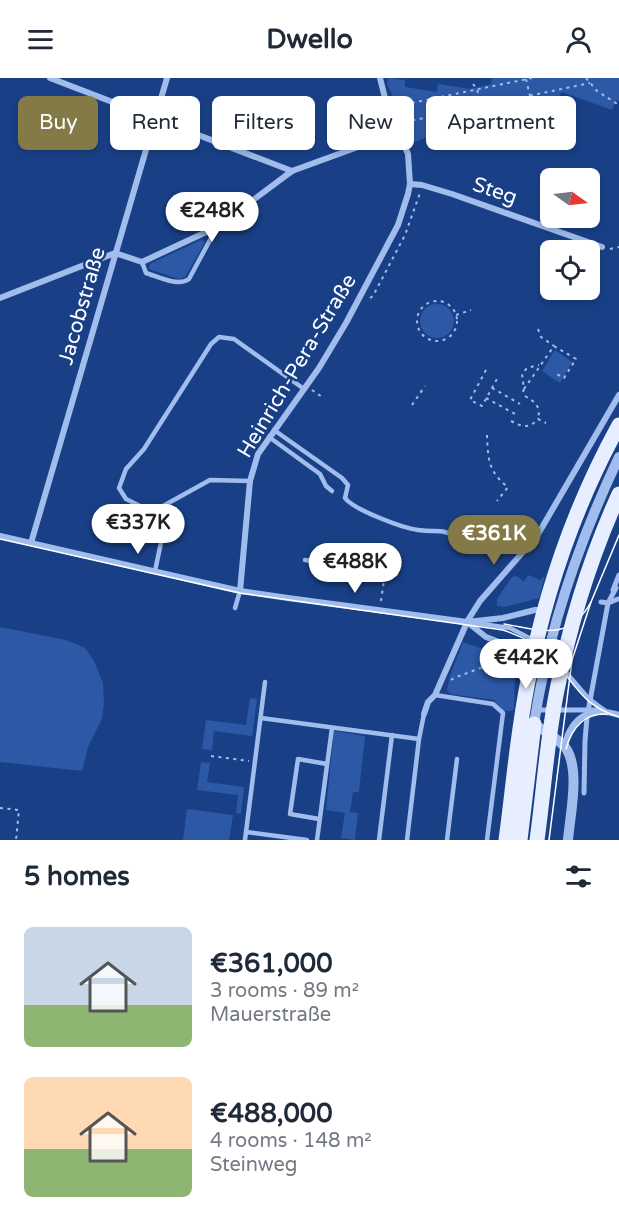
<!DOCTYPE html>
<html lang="en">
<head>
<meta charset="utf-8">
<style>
  body { margin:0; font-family:"Varela Round",sans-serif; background:#f2f2f3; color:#1f2937; height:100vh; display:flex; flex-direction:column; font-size:22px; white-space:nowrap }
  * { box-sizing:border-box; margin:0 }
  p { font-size:20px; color:#747a83 }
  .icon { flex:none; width:33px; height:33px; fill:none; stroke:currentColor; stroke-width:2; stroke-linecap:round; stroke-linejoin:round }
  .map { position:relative; height:762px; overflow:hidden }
  .details { display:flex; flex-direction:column; background:#fff; flex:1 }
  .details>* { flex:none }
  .banner { position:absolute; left:18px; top:18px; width:584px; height:54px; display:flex; gap:12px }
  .needle { width:39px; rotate:104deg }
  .tools { position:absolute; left:540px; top:90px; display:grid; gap:12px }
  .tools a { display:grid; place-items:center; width:60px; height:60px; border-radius:9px; background:#fff; box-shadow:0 3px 9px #0003; font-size:30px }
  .price { position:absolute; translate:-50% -51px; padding:0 14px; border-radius:21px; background:#fff; color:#222; font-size:20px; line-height:39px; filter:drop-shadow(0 2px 3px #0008) }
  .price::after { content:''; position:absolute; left:50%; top:36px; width:18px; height:14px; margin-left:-9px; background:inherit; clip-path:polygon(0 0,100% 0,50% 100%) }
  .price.active { background:#847a48; color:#fff }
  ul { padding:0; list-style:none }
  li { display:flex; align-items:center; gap:18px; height:150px; padding:0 24px }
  li span { display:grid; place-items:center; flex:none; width:168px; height:120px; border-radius:9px; color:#555 }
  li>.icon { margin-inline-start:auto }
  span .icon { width:72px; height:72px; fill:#fffc; stroke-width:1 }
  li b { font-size:26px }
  h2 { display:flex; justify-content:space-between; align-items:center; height:72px; padding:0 24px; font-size:26px }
  .tag { padding:0 21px; border-radius:9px; background:#fff; box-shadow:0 3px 9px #0003; font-size:21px; line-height:54px }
  .tag.active { background:#847a48; color:#fff }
  header { display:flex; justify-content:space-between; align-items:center; height:78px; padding:0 24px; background:#fff; font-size:27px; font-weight:700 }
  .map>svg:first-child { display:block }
  .green { fill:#2c58a6 }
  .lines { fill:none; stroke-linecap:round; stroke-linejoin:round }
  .path { stroke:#a1bded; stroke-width:2; stroke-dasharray:3 4.5; stroke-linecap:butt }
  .service { stroke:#a1bded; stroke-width:4.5 }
  .pedestrian { stroke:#a1bded; stroke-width:5 }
  .minor { stroke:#a1bded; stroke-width:6 }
  .tertiary { stroke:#a1bded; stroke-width:10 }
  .primary { stroke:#e7eeff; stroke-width:15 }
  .tram { stroke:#fff; stroke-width:1.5 }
  .primary-bridge { stroke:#e7eeff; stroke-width:15 }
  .labels { text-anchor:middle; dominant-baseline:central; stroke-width:5; stroke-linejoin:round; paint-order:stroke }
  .street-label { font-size:21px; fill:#fff; stroke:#194087 }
</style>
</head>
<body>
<header><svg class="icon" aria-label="menu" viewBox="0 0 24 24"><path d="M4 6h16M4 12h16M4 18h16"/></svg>Dwello<svg class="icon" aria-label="person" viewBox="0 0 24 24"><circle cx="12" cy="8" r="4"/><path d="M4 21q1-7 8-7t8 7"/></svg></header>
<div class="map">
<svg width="619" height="762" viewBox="0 0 619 762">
  <rect width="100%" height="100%" fill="#194087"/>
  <!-- green -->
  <g class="green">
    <path d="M388 0 405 2V9L437 14 438 6 470 11 491 6 492 0H619V23H616L612 32 562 14 550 33 439 55 415 64 387 6Z"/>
    <path d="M201 162 205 164 185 199 179 201 149 191 150 186Z"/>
    <circle cx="437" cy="243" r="17"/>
    <path d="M555 272 572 284 560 305 542 293Z"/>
    <path d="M528 497 540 502 545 497 539 520 505 529 497 528V521L512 499 517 498 524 504Z"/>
    <path d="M0 549 66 562 85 570 94 583 103 605 104 626 102 641 88 669 82 693 0 684Z"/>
    <path d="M463 564 504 578 515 588 514 630 512 633H503L494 622 450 616 447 612 450 598Z"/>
    <path d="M250 620 257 621 252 658 214 653 212 672 202 671 206 642 246 647Z"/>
    <path d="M334 653 365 658 359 714H353L350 734 358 735 355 762 341 760 345 735 326 732Z"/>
    <path d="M201 684 210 685 207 704 244 709 241 736 236 735 238 717 197 712Z"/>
    <path d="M187 731 233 737 229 762H183Z"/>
  </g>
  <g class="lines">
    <!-- path -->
    <g class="path">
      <path d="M586 0 597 13 619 27"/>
      <path d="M526 1 530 18"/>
      <path d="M473 6 477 11 481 28"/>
      <path d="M397 28 532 0"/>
      <path d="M405 44 590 5"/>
      <path d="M610 171 619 169"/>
      <path d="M370 220 373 218 405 157 420 115"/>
      <circle cx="437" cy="243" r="20"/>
      <path d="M456 237 471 232"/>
      <path d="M538 251 541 259 554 268"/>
      <path d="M486 292 470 322 482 328 497 301"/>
      <path d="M492 310 520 326"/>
      <path d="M524 311 554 268 576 281 564 300 555 295"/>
      <path d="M312 312 322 319"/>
      <path d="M523 314 524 311 522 296 527 290 539 287"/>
      <path d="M525 318C535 324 541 328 538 341"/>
      <path d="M486 320 515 336"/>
      <path d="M412 327 425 308"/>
      <path d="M511 343C522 349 529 351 538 341L546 345"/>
      <path d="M487 357C488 380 488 394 508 409L497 423"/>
      <path d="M381 523 384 502"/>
      <path d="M451 602 454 600 512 578"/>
      <path d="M211 678 249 683"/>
      <path d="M0 730 19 732 16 762"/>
    </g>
    <!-- service -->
    <g class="service">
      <path d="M142 184 146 195C159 199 178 209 189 201L217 149"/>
      <path d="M274 352 342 400 348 407 345 420C354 432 403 450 418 452 438 455 441 449 459 461"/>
      <path d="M269 359 320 396 326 408 332 413"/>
      <path d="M250 403 210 402 163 428 142 429 126 421 119 410 126 391 144 371 211 266 219 259 234 261 304 311"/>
      <path d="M305 482 396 496"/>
      <path d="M155 493 163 455V428"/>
      <path d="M235 530 240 513"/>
      <path d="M475 545 510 550 535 563"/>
      <path d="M564 592 588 620 604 632"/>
      <path d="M435 617 493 626 503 635 487 762"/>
      <path d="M261 640 419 661"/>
      <path d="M319 741 290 736 298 681 327 686"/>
      <path d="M246 754 307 762"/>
      <path d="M245 762 265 604"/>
      <path d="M317 762 332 650"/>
      <path d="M379 762 392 657"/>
      <path d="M407 762 419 661 424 636"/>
      <path d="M447 762 457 681"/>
    </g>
    <!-- pedestrian -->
    <g class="pedestrian">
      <path d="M613 512 619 497"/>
      <path d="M601 524 608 525 618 521"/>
      <path d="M537 632H604"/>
      <path d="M584 715 585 663 587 639 608 525 616 510"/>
    </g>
    <!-- minor -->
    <g class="minor">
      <path d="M50 0 292 93 399 54"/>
      <path d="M410 106 422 107 452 116 602 169"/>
      <path d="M0 220 115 175 142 184 217 149 292 93"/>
      <path d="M0 458 240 513 288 520 467 544 503 540 535 532H545"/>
      <path d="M31 465 167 0"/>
      <path d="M240 513 250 403 258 376 319 290 346 245 398 147 408 116 410 106 408 76 386 24 380 0"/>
      <path d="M467 544 486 559 533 577"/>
      <path d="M424 636 428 624 435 617 468 542 480 523 537 458 619 317"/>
      <path d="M564 668C572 638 590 628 619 637"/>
    </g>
    <!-- tertiary -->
    <path class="tertiary" d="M568 762C570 737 581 690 565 669 557 660 544 653 534 646 548 554 579 463 619 379"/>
    <!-- primary -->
    <path class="primary" d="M520 762 534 646"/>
    <!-- tram -->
    <g class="tram">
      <path d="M0 461 240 515 503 552C521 558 537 566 550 579 577 606 579 626 619 639"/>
      <path d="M504 546C542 552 569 564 591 524"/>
      <path d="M566 671C572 649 584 635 607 636"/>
      <path d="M549 762 572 582 591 524 619 457"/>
    </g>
    <!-- primary-bridge -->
    <g class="primary-bridge">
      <path d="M506 762C513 711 517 659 527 608 544 517 574 429 619 347"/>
      <path d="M537 762C544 712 547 661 557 612 570 545 591 478 619 416"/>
    </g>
  </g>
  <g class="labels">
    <!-- street labels -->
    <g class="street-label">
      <text transform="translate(495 113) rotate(19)">Steg</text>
      <text transform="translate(82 228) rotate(-74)">Jacobstraße</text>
      <text transform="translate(297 288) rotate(-59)">Heinrich-Pera-Straße</text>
    </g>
  </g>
</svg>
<div class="tools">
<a><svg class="needle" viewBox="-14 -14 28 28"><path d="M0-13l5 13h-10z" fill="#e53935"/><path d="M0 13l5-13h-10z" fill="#747a83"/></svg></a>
<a><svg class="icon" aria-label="locate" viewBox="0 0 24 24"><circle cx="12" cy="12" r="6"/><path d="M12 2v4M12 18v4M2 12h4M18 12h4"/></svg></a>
</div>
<b class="price" style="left:212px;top:165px">€248K</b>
<b class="price" style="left:138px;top:477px">€337K</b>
<b class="price active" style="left:494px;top:488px">€361K</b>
<b class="price" style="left:355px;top:516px">€488K</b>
<b class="price" style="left:526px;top:612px">€442K</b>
<div class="banner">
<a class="tag active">Buy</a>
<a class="tag">Rent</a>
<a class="tag">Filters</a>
<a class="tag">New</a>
<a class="tag">Apartment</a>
</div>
</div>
<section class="details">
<h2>5 homes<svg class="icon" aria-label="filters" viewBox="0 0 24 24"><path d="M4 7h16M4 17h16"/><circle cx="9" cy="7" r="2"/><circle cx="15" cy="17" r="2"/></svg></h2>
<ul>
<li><span style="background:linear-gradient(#c9d6e8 65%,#8fb573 0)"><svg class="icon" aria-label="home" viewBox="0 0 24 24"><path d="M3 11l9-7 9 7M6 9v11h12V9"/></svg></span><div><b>€361,000</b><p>3 rooms · 89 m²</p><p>Mauerstraße</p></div></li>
<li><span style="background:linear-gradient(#ffd9b3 60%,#8fb573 0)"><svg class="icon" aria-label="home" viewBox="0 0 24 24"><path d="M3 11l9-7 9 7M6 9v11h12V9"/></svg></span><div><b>€488,000</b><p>4 rooms · 148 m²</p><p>Steinweg</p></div></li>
</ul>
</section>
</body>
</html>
